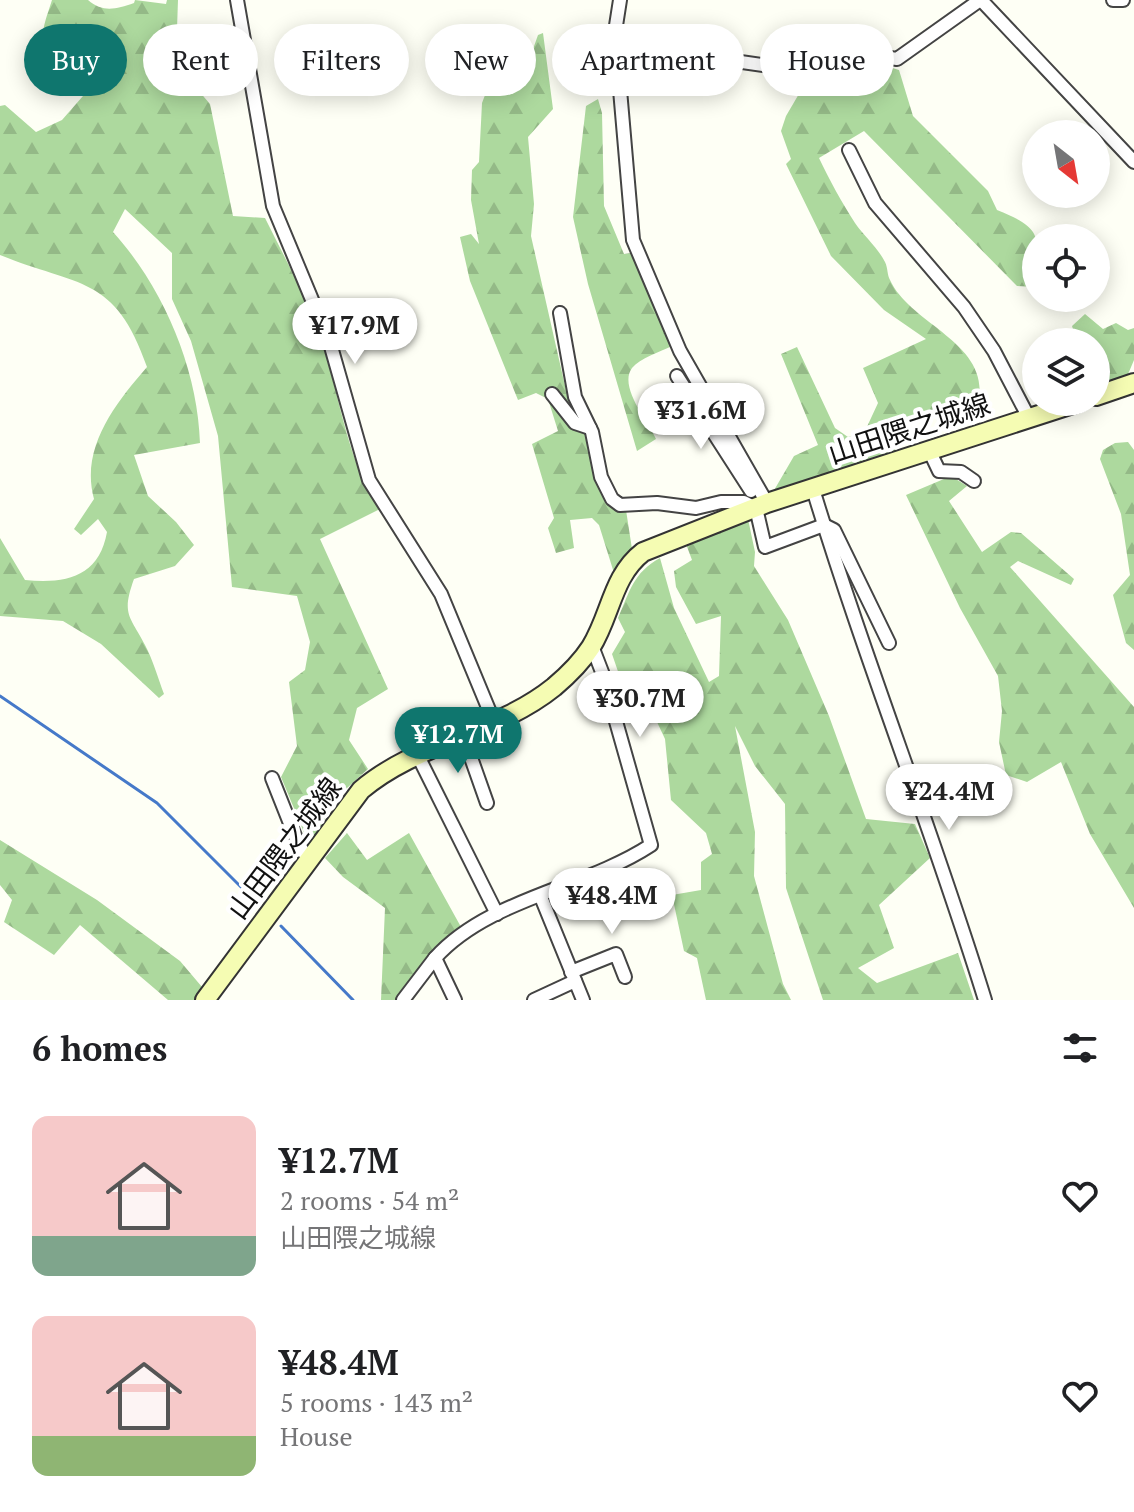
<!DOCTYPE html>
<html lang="en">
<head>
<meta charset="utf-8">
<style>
  body { margin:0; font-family:"PT Serif","Noto Sans JP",serif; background:#f6f6f6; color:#202124; height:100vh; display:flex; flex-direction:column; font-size:30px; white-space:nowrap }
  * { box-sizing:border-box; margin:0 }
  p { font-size:26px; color:#757577 }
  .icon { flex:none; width:44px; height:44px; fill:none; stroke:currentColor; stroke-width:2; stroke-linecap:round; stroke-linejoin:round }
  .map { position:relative; height:1000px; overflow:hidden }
  .details { display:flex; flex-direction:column; background:#fff; flex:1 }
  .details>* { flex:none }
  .top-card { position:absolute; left:24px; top:24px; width:1086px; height:72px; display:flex; gap:16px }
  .needle { width:52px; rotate:149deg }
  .tools { position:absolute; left:1022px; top:120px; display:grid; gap:16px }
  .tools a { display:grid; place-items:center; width:88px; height:88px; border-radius:50%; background:#fff; box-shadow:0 4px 20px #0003; font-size:40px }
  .price { position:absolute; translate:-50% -68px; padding:0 18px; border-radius:28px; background:#fff; color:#222; font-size:26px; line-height:52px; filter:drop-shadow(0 2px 4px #0008) }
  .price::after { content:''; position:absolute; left:50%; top:48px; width:24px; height:18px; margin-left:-12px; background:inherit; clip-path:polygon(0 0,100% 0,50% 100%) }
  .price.on { background:#0f766e; color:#fff }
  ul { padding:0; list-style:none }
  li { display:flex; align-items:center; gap:24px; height:200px; padding:0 32px }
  li span { display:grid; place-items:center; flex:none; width:224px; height:160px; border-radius:16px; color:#555 }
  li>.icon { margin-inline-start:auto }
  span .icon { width:96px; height:96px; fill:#fffc; stroke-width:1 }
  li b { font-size:34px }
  h2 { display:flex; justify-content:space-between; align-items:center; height:96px; padding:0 32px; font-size:34px }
  .pill { padding:0 28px; border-radius:36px; background:#fff; box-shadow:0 4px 20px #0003; font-size:28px; line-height:72px }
  .pill.on { background:#0f766e; color:#fff }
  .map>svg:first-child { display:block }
  .forest { fill:url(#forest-firs) }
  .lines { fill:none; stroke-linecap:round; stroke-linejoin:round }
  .stream { stroke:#4579c9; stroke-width:3 }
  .minor-casing { stroke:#444; stroke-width:16 }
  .secondary-casing { stroke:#333; stroke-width:22 }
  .minor { stroke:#fff; stroke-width:12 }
  .secondary { stroke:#f5fcb3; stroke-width:18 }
  .labels { text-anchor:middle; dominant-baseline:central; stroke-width:8; stroke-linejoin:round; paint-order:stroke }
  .street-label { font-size:28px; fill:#111; stroke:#fff }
</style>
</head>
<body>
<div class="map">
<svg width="1134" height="1000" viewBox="0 0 1134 1000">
  <defs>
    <pattern id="forest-firs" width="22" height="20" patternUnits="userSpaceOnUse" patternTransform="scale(2)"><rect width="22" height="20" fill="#add99e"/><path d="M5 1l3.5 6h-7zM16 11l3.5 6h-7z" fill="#94b987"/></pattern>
  </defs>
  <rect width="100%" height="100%" fill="#fefff5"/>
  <!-- forest -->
  <g class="forest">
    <path d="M52 0H88C103 13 116 9 134 3L135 0 166 4 167 0H178L177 29 192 83 210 104 233 216 265 218C287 262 311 306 325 353 342 406 348 463 380 509L320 539 388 689 357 708 349 740 368 769 336 798 310 847 281 777 297 746 289 682 305 670 310 642 297 596 232 587 218 436 191 341 172 299V253L125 209 113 232C163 287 198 369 200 443L134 455 148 496 176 522 194 545 175 566 134 579C121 615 130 616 145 645 153 660 158 678 164 694L159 698 101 644 63 621 0 616V538L25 580C66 584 99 577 107 532L98 519 81 535 74 529 94 499C80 448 115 404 147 367 115 274 78 287 0 255V106L5 105 36 132 62 120 83 96 73 64C32 53 41 34 52 0Z"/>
    <path d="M543 33 553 109 528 137 534 204 531 236 568 399 587 434 595 480 608 504 626 510 632 549 614 573 599 525 592 518 570 520 574 548 556 553 548 528 554 518 532 444 558 431 548 399 536 393 518 400 470 281 460 237 471 234 479 244 471 200 472 170 479 162 482 103 504 45C513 53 520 57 532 52L538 35Z"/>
    <path d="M837 62H873L899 70 913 116 988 191 997 210C1048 230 1036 238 1036 287L1017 286 864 131 819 158C829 179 842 203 855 223 864 236 878 248 885 262 888 268 887 275 890 280 910 324 988 342 979 399L966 406 969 413 955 421 952 415 937 421 935 415 906 426 895 451 773 492 794 456 818 445 781 354 797 347 835 428 848 437 865 431 878 403 863 368 926 339 884 310 831 256 786 164 791 159 781 131 786 116 810 75Z"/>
    <path d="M598 99 602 113 604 206 624 254 631 253 672 346C660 352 640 358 632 368 618 387 649 422 656 439L637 451 588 284 573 217 586 106Z"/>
    <path d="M1085 314 1103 329 1116 323 1128 330 1134 328V360L1126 379 1096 387V342H1077L1072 326Z"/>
    <path d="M1128 442 1134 450V650L1126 643 1113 595 1130 575 1121 514 1100 459 1103 450 1115 443Z"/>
    <path d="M951 476 967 486 949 501 982 552 1011 532 1021 533 1074 579 1071 585 1018 561 1010 567 1134 707V908L1090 834 1061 762 1027 782 1006 775 999 742 1002 711 998 676 960 608 906 495Z"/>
    <path d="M748 519 755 552 754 566 788 620 829 716 866 819 915 824 930 858 879 905 894 948 858 968 877 983 958 953 974 1000H823L786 888 785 804 755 766 735 726 755 832 754 876 783 984 791 1000H706L697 958 684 951 672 895 701 890V862L712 854 706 833 671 800 665 739 650 707 624 689 612 654 625 632 618 618C630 591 633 573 660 558L674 608 709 682 719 676 721 616 696 624 676 587 674 571 692 560 686 544Z"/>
    <path d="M347 833 367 860 409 833 461 927 435 947 395 1000H381L385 908 343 877 325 858Z"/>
    <path d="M0 840 97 900 180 961 213 1000H168L80 925 54 955 4 922 12 900 0 885Z"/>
  </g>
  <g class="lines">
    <!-- stream -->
    <g class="stream">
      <path d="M0 696 157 803 259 905"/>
      <path d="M281 926 353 1000"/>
    </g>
    <!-- minor casing -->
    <g class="minor-casing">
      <g id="minor">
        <path d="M237 0 273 206 330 343 369 480 441 594 494 722"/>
        <path d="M620 0 615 32 633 240 680 351 767 503"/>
        <path d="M981 0 1134 162"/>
        <path d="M1113 0H1123"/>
        <path d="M616 44 804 71 842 51 897 59 980 0"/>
        <path d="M849 150 875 203 964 307 994 351 1029 418"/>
        <path d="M560 313 575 397 592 432 601 477 612 499 620 505 657 503 696 508 721 502H744L756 508 765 547 824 525 834 530 889 643"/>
        <path d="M677 376 751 491"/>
        <path d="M552 394 575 423 590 428"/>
        <path d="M929 450 939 471 961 472 974 481"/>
        <path d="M813 489C865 661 932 828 985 1000"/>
        <path d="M463 735 487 803"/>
        <path d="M418 756 497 914"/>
        <path d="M272 778 297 841 309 861"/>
        <path d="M541 897 583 1000"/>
        <path d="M571 972 616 954 625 977"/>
        <path d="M403 1000 435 958"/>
        <path d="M455 1000 435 958C489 898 584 889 651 845L602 672 592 646"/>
        <path d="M534 1000 575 981"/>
      </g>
    </g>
    <!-- secondary casing -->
    <g class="secondary-casing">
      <g id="secondary">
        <path d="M1096 396 1134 383"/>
        <path d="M205 1000 361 790C416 743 497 733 554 687 567 676 582 661 591 647 611 615 612 576 643 552L767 503 1079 402"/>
      </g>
    </g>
    <!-- minor -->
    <use href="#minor" class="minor"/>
    <!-- secondary -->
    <use href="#secondary" class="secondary"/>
  </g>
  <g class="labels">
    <!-- street labels -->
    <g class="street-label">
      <text transform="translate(909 428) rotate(-18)">山田隈之城線</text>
      <text transform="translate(284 848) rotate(-53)">山田隈之城線</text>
    </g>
  </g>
</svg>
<div class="tools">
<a><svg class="needle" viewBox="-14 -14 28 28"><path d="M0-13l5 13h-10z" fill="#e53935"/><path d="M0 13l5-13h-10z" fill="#757577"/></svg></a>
<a><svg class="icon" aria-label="locate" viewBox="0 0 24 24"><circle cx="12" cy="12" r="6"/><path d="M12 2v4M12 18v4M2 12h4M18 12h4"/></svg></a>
<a><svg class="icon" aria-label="layers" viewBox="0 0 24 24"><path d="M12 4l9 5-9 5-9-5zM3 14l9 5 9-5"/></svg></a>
</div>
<b class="price" style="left:355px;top:366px">¥17.9M</b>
<b class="price" style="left:701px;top:451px">¥31.6M</b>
<b class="price" style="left:640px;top:739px">¥30.7M</b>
<b class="price on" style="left:458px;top:775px">¥12.7M</b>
<b class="price" style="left:949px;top:832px">¥24.4M</b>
<b class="price" style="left:612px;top:936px">¥48.4M</b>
<div class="top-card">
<a class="pill on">Buy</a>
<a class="pill">Rent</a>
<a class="pill">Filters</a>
<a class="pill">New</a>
<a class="pill">Apartment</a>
<a class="pill">House</a>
</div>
</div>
<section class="details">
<h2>6 homes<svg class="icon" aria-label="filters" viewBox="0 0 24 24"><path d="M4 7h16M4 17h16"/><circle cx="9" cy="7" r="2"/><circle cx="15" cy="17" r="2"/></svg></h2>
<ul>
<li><span style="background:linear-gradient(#f6c9c9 75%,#7fa58c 0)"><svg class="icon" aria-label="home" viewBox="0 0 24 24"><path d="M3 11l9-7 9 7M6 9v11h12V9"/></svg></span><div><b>¥12.7M</b><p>2 rooms · 54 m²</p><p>山田隈之城線</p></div><svg class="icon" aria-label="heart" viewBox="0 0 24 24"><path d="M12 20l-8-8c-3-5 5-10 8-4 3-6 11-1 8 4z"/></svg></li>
<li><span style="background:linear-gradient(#f6c9c9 75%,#8fb573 0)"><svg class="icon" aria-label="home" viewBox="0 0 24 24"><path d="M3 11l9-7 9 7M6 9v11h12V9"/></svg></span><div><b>¥48.4M</b><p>5 rooms · 143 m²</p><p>House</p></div><svg class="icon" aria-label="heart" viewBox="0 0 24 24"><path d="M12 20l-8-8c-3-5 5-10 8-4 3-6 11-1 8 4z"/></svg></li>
</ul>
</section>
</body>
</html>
